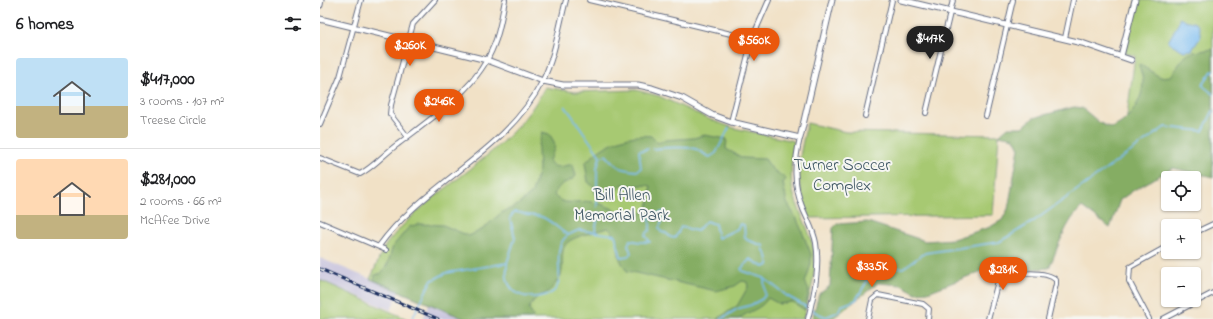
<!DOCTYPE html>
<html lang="en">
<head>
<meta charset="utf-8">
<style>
  body { margin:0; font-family:"Indie Flower",sans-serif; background:#f2f2f2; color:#202124; height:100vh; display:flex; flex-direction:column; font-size:15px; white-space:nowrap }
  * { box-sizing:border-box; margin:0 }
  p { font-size:13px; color:#757577 }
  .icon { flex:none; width:22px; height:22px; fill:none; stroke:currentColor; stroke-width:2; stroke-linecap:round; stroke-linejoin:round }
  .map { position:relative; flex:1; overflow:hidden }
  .side { display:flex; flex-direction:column; background:#fff; width:320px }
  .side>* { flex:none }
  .fabs { position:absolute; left:841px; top:171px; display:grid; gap:8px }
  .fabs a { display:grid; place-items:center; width:40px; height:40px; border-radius:4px; background:#fff; box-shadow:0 1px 3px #0004; font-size:20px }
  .price { position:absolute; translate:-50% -34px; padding:0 9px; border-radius:14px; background:#ea580c; color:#fff; font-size:13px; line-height:26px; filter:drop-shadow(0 1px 2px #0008) }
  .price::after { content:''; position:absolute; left:50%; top:24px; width:12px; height:9px; margin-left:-6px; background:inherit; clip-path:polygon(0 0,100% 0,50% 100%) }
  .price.selected { background:#222; color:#fff }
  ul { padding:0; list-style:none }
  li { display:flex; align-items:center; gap:12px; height:100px; padding:0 16px }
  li+li { border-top:1px solid #e0e0e0 }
  li span { display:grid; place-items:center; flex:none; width:112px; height:80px; border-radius:4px; color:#555 }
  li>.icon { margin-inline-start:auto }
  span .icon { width:48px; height:48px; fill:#fffc; stroke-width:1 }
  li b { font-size:17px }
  h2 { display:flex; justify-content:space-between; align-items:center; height:48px; padding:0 16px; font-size:17px }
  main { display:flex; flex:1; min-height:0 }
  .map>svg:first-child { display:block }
  .industrial { fill:#c5c0db }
  .green { fill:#a7c972; stroke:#617c68 }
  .forest { fill:#85ad64; stroke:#506e61 }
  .water { fill:#7dbef2; stroke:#4c76a8 }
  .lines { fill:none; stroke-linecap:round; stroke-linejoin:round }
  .stream { stroke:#7dbef2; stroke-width:1.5 }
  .minor-casing { stroke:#666d82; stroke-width:6 }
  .tertiary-casing { stroke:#666d82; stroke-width:7 }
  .minor { stroke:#fff; stroke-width:4 }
  .tertiary { stroke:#fff; stroke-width:5 }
  .rail-casing { stroke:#1b2f5e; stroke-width:3 }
  .rail { stroke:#f6f6f2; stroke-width:1.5; stroke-dasharray:4.5; stroke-linecap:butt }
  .labels { text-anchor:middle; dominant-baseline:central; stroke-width:4; stroke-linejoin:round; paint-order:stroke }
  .park-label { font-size:17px; fill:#3e5663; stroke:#f6f6f2 }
</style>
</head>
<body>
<main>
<section class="side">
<h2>6 homes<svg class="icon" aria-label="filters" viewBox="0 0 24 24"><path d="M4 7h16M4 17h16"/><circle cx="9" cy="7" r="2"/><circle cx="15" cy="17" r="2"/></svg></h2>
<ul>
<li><span style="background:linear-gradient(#bfe0f5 60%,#c2b280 0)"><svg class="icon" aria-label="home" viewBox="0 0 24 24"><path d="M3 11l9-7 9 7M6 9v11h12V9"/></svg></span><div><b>$417,000</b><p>3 rooms · 107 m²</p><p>Treese Circle</p></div></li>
<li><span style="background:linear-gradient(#ffd9b3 70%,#c2b280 0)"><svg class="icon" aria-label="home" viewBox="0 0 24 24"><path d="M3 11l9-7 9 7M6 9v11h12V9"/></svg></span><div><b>$281,000</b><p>2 rooms · 66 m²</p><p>McAfee Drive</p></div></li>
</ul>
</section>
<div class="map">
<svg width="893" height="319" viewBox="0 0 893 319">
  <rect width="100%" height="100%" fill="#f6f6f2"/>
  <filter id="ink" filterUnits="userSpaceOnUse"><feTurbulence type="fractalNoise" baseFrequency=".025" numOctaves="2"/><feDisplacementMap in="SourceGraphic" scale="8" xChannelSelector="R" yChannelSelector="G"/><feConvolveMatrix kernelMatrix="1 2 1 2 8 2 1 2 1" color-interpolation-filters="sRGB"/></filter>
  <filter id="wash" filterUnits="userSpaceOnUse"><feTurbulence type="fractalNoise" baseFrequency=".012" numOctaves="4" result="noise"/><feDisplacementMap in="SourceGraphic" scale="16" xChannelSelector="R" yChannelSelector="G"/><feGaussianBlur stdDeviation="0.9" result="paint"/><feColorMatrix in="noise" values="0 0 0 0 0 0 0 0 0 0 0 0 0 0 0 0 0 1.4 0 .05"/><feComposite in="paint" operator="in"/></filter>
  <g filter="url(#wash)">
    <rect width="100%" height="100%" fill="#f1e1c6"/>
    <!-- industrial -->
    <g class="industrial">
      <path d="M0 258 79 291 71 310 0 280Z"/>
      <path d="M109 304 145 319H103Z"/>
    </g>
    <!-- green -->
    <g class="green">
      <path d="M816 0H893V166L803 145 815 56 805 53Z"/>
      <path d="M225 87 255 92 316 90 339 96 391 120 414 128 474 141C472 158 469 178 474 195 480 215 492 233 494 253 497 275 489 298 483 319H145L50 279C56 268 60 253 67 243 113 185 190 156 225 87Z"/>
      <path d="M487 123 526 132 679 135 673 215 490 218C473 178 478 163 487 123Z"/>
      <path d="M0 280 87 319H0Z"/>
    </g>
    <!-- forest -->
    <g class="forest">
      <path d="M893 49V177L853 168 814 190 800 200 790 228 762 207C745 222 738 248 729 268L698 270 680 264 608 292 596 293 581 285 558 283 512 319H492L499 294 510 286 513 228 517 224 548 222 605 241 633 239 670 227 682 220 688 209 699 148 694 138 679 135 688 127H703L713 118 754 107 762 108 780 123 791 128C810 122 827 95 822 75 821 71 819 69 819 64L840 77 851 76C869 51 861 54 893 49Z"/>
      <path d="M222 132 229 134C238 146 235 147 229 160 234 172 244 164 253 165L256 176C246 185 241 180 234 195 244 208 258 199 272 202 286 204 299 213 313 217H317L328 206 331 186C321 184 313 187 303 184L288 198 275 194 274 187 268 182 265 163C282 145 307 133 331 136L338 143 344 140 374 138 384 135 407 139 406 149 423 158 445 159 452 169 466 179 463 183 467 203 477 219 491 254V264L485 283 489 290 485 310 472 302 459 304 448 298C441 310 429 310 419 319H397L417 306 428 287 427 282 422 281 415 286 396 291 307 271C305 267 301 263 300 259 296 245 301 239 288 228 278 231 261 235 253 239 237 246 245 262 241 275 240 278 235 284 233 287 223 299 217 291 209 309L213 316 212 319H145L54 280 55 275 62 273 68 263 73 246 89 227 98 224 123 225 149 236 163 229 181 213 198 205 212 193 219 169 218 149Z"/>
    </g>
    <!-- water -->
    <path class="water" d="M859 18C871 24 881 18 880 38L872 50 864 51 848 42 859 22Z"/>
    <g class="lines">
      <!-- stream -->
      <g class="stream">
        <path d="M893 70 882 85 893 94"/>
        <path d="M245 106C257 122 268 139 280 156"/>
        <path d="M333 149C340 148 370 146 376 149 381 151 384 155 390 157L396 153 409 128"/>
        <path d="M277 207V168L280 157 286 155C296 167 301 170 317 171L321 168 319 151 328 149"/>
        <path d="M275 231 279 212"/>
        <path d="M187 263C187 270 185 280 190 286 196 295 204 297 214 297 261 295 223 254 248 235"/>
        <path d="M92 319 111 281 126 273 187 263 195 238 190 218 194 212C199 212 202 213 207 215 212 216 217 215 222 217 232 221 239 230 248 235L259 230 295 235 301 257 308 256 311 253 308 245 310 240 320 242H330L325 235 330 230V217L334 214 344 212 345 215 339 228 341 232 346 233 350 237 355 238 361 227 377 231 386 221 395 224 398 238 417 229 420 224 424 225 425 237 427 240 444 246 443 249C447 254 449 258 448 265L444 267 430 259 421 269 423 271 444 278 467 296 497 313 506 317 518 312 521 306 536 300 550 276 558 268H583L605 253 679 242 714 221 845 127 883 131 893 111"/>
        <path d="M401 319 417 309 431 305 442 299 445 295 444 278"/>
      </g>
    </g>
  </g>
  <g filter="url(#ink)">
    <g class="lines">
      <!-- minor casing -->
      <g class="minor-casing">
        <g id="minor">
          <path d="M269 0 432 39"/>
          <path d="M745 38 753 0"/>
          <path d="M606 113 633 0"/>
          <path d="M545 116 572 0"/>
          <path d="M666 116 693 0"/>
          <path d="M411 122 432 39 449 0"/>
          <path d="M0 124 20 77 41 0"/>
          <path d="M87 136 70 114 71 105 93 24 115 0"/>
          <path d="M480 138C474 163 473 185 483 209 488 221 494 231 496 243 500 269 494 294 488 319"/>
          <path d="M0 158 40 174C54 167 65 153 78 144 113 117 158 88 174 45 180 31 182 14 185 0"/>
          <path d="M0 222 66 250"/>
          <path d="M874 233 893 224"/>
          <path d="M59 246C104 183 186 153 222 82 235 57 239 26 246 0"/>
          <path d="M548 319 552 300 558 295 603 304 609 309 608 319"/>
          <path d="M668 319 678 281C687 272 726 270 736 280V284L728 319"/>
          <path d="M829 319 809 281 810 267 848 246"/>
          <path d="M843 319 893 293"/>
        </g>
      </g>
      <!-- tertiary casing -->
      <g class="tertiary-casing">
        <g id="tertiary">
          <path d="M581 0 762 43 811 60"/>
          <path d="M0 5 1 0"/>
          <path d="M0 19 167 60 223 81 243 85H318L332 88 362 98 392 115 411 122 480 138 512 0"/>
          <path d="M801 56 815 0"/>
        </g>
      </g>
      <!-- minor -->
      <use href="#minor" class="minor"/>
      <!-- tertiary -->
      <use href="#tertiary" class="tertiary"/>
      <!-- rail casing -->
      <g class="rail-casing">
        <path id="rail" d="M0 269 118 319"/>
      </g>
      <!-- rail -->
      <use href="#rail" class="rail"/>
    </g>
  </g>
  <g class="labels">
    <!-- park labels -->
    <g class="park-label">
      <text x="522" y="165">Turner Soccer<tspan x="522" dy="20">Complex</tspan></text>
      <text x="302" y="195">Bill Allen<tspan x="302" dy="20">Memorial Park</tspan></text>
    </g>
  </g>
</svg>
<div class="fabs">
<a><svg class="icon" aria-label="locate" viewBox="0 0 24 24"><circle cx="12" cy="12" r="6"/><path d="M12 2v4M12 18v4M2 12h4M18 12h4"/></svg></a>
<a>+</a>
<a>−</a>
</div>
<b class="price selected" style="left:610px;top:60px">$417K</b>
<b class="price" style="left:434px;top:62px">$560K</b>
<b class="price" style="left:90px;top:67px">$260K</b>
<b class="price" style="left:119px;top:123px">$246K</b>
<b class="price" style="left:552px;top:288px">$335K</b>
<b class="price" style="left:683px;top:291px">$281K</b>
</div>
</main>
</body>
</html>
